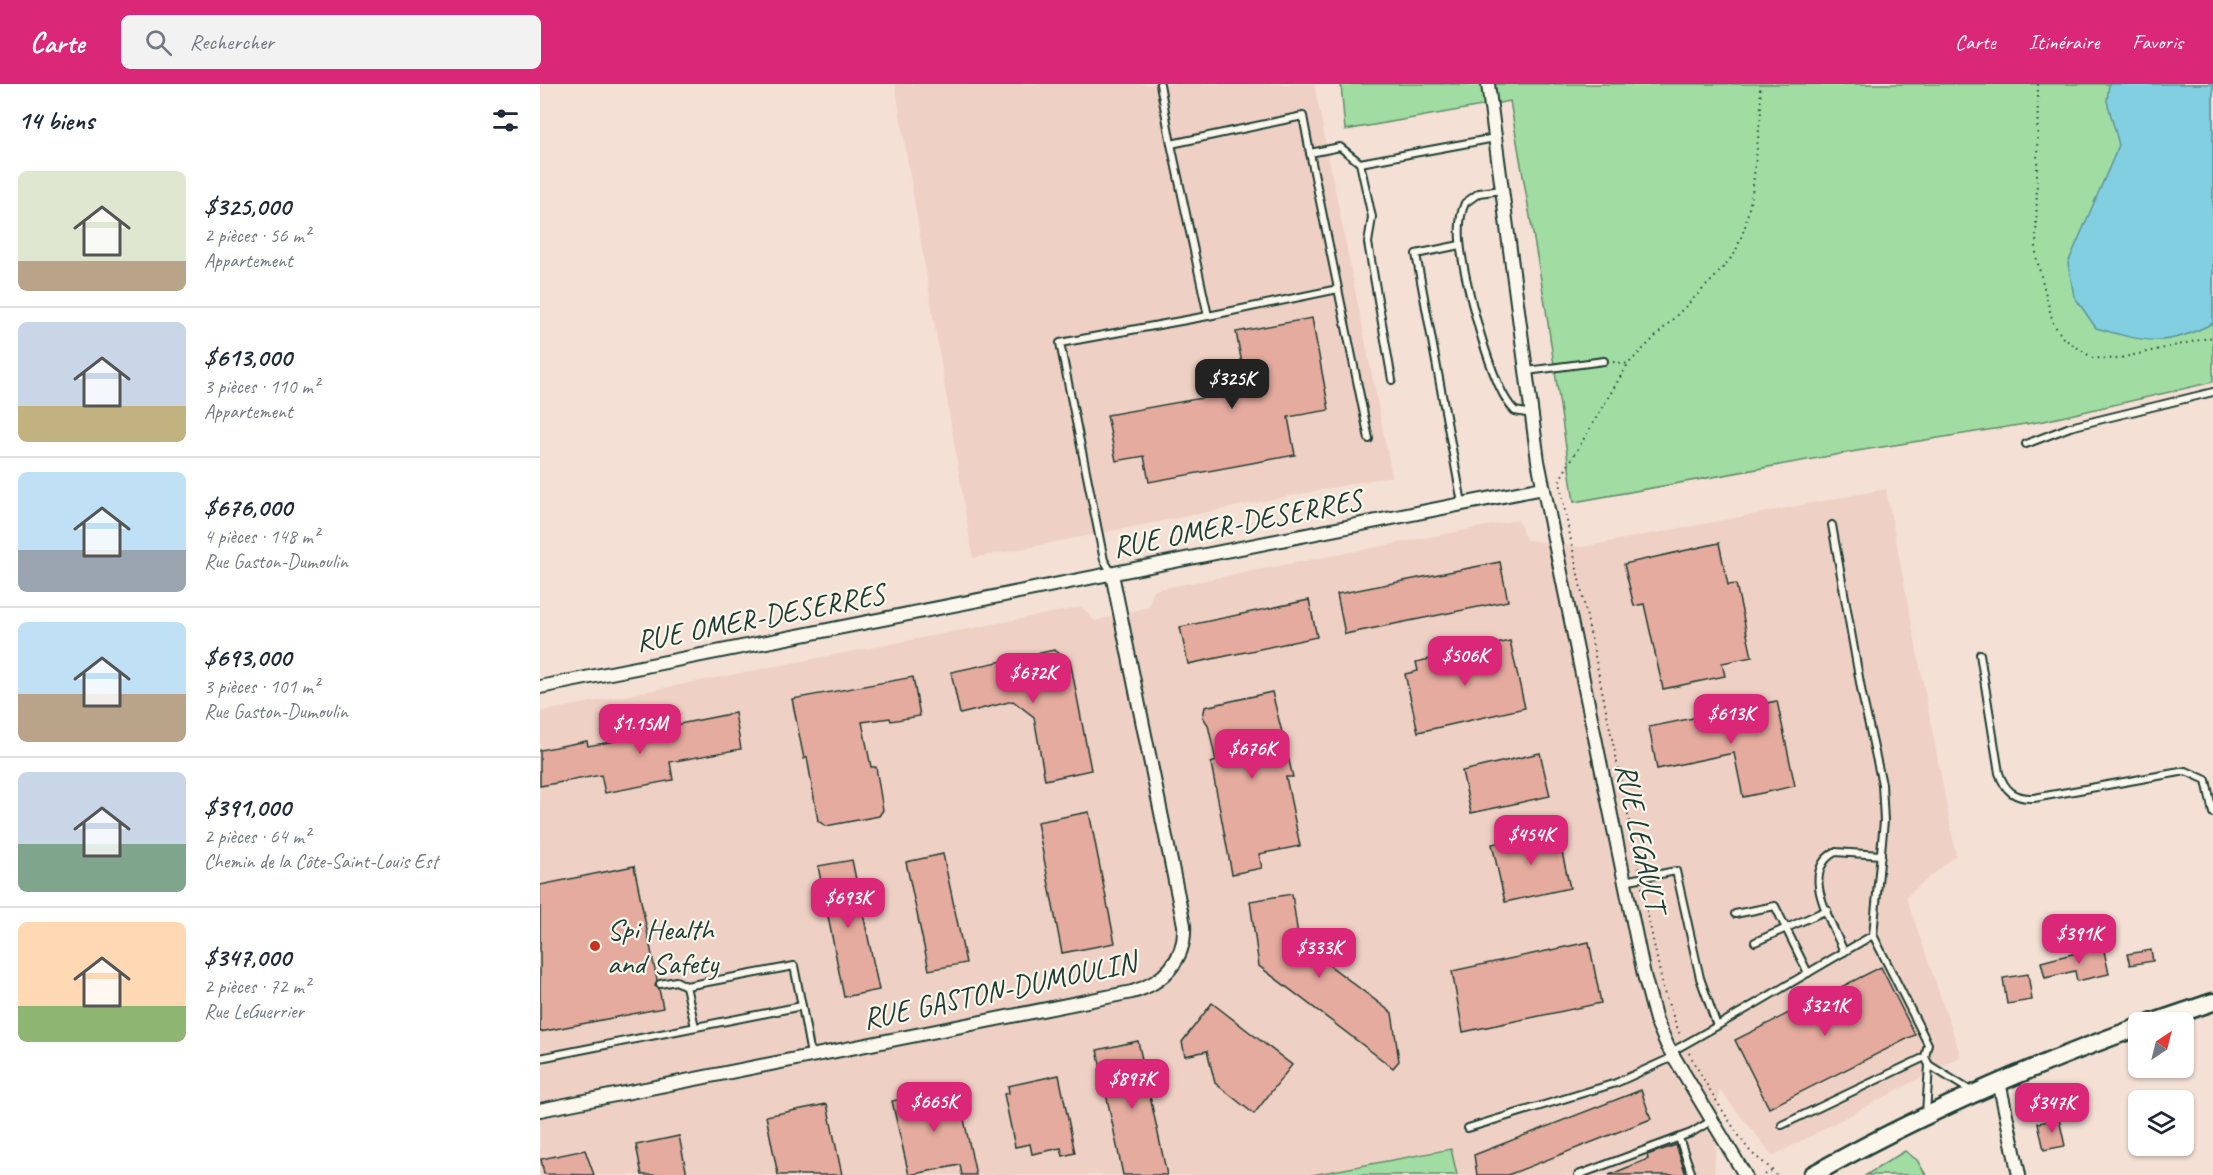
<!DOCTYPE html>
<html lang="fr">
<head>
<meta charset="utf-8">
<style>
  body { margin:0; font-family:Caveat,sans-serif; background:#f2f2f3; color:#1f2937; height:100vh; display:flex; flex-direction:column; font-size:22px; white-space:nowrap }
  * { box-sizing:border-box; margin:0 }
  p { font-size:20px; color:#747a83 }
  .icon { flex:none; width:33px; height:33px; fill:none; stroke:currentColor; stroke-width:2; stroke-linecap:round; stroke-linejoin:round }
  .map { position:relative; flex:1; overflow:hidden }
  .details { display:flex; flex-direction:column; background:#fff; width:540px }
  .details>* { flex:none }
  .needle { width:39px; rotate:35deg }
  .controls { position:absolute; left:1588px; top:928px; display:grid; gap:12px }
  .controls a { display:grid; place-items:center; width:66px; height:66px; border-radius:9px; background:#fff; box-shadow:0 2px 4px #0004; font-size:30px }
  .price { position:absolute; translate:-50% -51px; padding:0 14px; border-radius:12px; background:#db2777; color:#fff; font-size:20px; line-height:39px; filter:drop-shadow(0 2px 3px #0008) }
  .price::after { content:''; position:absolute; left:50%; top:36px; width:18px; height:14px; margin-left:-9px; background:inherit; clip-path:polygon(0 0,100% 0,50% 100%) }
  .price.current { background:#222; color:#fff }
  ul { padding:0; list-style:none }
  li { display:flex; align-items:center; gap:18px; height:150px; padding:0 18px }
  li+li { border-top:2px solid #e0e1e3 }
  li span { display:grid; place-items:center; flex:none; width:168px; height:120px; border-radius:9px; color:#555 }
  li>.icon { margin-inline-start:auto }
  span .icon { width:72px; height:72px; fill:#fffc; stroke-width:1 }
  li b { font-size:26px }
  h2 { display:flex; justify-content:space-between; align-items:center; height:72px; padding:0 18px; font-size:26px }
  header { display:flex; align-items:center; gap:36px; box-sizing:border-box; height:84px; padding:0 30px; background:#db2777; color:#fff }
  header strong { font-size:28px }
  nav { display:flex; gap:33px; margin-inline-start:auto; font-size:21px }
  .search { width:420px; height:54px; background:#f2f2f3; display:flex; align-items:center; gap:15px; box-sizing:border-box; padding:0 21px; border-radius:9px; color:#747a83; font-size:22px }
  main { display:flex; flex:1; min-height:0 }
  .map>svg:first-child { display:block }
  .built { fill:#efd0c4 }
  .green { fill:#a1dca2; stroke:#608c6b; stroke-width:1.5 }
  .water { fill:#82cfe1; stroke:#5a959c; stroke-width:1.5 }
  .building { fill:#e4ab9e; stroke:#1f3d34; stroke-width:1.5 }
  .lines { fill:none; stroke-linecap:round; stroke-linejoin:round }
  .service-casing { stroke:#1f3d34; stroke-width:10 }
  .minor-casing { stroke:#1f3d34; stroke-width:16 }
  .tertiary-casing { stroke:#1f3d34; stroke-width:21 }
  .path { stroke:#1f3d34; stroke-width:2; stroke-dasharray:1.5 4.5; stroke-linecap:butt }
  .service { stroke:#fbf7ec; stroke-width:6 }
  .minor { stroke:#fbf7ec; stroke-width:12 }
  .tertiary { stroke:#fbf7ec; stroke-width:16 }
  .poi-dot { fill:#c8321e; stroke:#fbf7ec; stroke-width:2 }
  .labels { text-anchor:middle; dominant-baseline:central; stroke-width:4.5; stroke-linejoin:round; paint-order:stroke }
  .street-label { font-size:30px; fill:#1f3d34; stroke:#fbf7ec }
  .poi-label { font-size:30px; fill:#1f3d34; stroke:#fbf7ec; text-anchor:start }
</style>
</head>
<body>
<header>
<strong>Carte</strong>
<div class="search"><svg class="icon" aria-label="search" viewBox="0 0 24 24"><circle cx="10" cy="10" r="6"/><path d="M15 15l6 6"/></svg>Rechercher</div>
<nav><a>Carte</a><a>Itinéraire</a><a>Favoris</a></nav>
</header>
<main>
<section class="details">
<h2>14 biens<svg class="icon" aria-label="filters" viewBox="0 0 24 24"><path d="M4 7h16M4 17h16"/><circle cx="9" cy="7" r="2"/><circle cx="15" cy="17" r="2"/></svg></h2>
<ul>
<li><span style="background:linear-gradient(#dfe7d0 75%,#b9a48a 0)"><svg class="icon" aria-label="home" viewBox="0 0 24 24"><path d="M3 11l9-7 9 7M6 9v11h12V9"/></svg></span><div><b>$325,000</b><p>2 pièces · 56 m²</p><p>Appartement</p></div></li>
<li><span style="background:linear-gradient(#c9d6e8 70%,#c2b280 0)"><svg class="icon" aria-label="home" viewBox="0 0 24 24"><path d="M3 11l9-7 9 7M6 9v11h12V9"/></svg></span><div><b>$613,000</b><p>3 pièces · 110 m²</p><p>Appartement</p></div></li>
<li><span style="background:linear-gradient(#bfe0f5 65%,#9aa5b1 0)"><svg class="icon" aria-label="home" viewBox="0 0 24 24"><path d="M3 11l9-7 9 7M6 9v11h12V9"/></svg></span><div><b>$676,000</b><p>4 pièces · 148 m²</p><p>Rue Gaston-Dumoulin</p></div></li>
<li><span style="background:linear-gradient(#bfe0f5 60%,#b9a48a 0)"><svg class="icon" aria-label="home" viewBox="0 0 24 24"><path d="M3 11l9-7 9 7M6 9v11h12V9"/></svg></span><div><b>$693,000</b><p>3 pièces · 101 m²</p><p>Rue Gaston-Dumoulin</p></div></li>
<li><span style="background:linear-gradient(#c9d6e8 60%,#7fa58c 0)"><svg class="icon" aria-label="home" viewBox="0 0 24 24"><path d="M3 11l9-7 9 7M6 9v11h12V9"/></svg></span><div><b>$391,000</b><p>2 pièces · 64 m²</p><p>Chemin de la Côte-Saint-Louis Est</p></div></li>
<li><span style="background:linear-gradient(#ffd9b3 70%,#8fb573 0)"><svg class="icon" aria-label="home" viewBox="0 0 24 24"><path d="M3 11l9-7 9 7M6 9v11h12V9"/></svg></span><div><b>$347,000</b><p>2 pièces · 72 m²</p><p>Rue LeGuerrier</p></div></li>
</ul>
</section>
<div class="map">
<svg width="1673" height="1091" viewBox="0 0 1673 1091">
  <rect width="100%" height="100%" fill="#f4e0d5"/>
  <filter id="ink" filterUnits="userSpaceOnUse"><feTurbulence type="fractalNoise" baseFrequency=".0167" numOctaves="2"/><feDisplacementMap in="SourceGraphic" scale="12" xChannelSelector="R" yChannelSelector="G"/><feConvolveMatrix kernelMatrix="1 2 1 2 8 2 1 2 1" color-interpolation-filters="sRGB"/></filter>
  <g filter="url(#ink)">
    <!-- built -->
    <g class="built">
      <path d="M355 0H774L852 392 433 474Z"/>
      <path d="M1346 405 1416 771 1366 813 1421 972 1233 1072 1179 1005 1174 1091H916L910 1065 772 1091H0V628L542 523 555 537 608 523 614 506 978 436 986 456 1042 463Z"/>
    </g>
    <!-- green -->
    <g class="green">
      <path d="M801 0H1673V298L1504 337 1317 367 1034 418 1005 219 970 17 805 46Z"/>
      <path d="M911 1065 917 1091H772Z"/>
      <path d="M1365 1067 1377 1076 1386 1091H1326Z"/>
    </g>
    <!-- water -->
    <path class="water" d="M1569 0H1673V239C1626 264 1605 258 1556 244L1534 212 1528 179 1579 61 1567 17Z"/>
    <!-- building -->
    <g class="building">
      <path d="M772 234 789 326 748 333 755 371 609 398 604 372 576 377 567 331 707 306 696 248Z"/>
      <path d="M1179 459 1188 501 1196 500 1212 573 1182 579 1185 592 1123 605 1104 520 1094 522 1084 480Z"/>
      <path d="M960 478 968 517 805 550 797 510Z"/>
      <path d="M769 516 777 553 648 580 640 543Z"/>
      <path d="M970 557 985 624 878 648 865 590 878 587 876 578Z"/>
      <path d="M514 566 530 576 551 686 505 696 494 633 473 617 420 630 411 588Z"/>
      <path d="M373 593 380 632 351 637 350 634 322 638 331 683H336L343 726 339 732 286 742 278 737 267 673 264 675 252 615Z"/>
      <path d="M732 608 753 693H746L760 762 719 770 722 784 692 790 671 679 676 677 668 641 663 633 665 623Z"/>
      <path d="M1237 617 1255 702 1203 713 1194 669 1117 685 1109 643Z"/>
      <path d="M195 629 201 665 130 678 133 696 65 709 61 691 0 702V666L47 657 48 662 120 649 119 644Z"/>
      <path d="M1000 669 1010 712 931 729 922 687Z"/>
      <path d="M549 728 575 859 522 869 497 738Z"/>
      <path d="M1017 746 1030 804 965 818 952 760Z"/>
      <path d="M403 770 426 879 389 886 366 778Z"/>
      <path d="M312 776 339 906 304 913 278 782Z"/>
      <path d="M94 782 117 896 115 902 119 905 123 924 0 948V801Z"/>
      <path d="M752 810 759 858 852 929 859 977 853 984 719 882 710 817Z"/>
      <path d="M1049 858 1061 919 923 948 912 887Z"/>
      <path d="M1563 862 1569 890 1537 897 1535 887 1505 894 1501 878Z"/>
      <path d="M1611 866 1613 877 1590 881 1587 870Z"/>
      <path d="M1341 883 1375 951 1229 1024 1195 956Z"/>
      <path d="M1488 890 1492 916 1467 920 1463 894Z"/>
      <path d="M672 919 752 981 714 1030 675 999 667 967 645 972 642 958Z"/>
      <path d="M598 957 627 1091H583L557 966Z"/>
      <path d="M519 991 535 1069 523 1072 521 1064 492 1070 490 1060 475 1063 464 1010 469 1009 468 1002Z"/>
      <path d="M410 1005 411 1013 419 1012 436 1091H422L420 1081 369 1091 352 1017Z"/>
      <path d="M1101 1006 1111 1035 968 1091H937L934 1071Z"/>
      <path d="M1540 1013 1542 1026 1526 1029 1523 1016Z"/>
      <path d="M287 1020 302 1091H238L226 1032Z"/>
      <path d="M1519 1035 1525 1062 1504 1066 1498 1039Z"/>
      <path d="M139 1052 147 1091H102L96 1061Z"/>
      <path d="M1136 1061 1146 1091H1069L1108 1075 1107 1071Z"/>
      <path d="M45 1066 54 1091 4 1090 1 1075Z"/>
    </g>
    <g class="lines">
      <!-- service casing -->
      <g class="service-casing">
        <g id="service">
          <path d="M620 0 631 60 763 32 770 69"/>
          <path d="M631 60 668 232 798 205"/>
          <path d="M820 79 955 54"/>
          <path d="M962 106 939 109 925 119C920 130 919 143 920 156 922 190 951 305 975 327L992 330"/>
          <path d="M920 161 876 170 922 419"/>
          <path d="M987 287 1064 277"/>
          <path d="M829 355 770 69 800 63 820 79 832 133 828 159 852 296"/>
          <path d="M1486 360 1530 343 1673 308"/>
          <path d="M1292 441 1322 610 1342 700 1344 737 1333 851"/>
          <path d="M572 489 564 476 520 259 668 232"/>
          <path d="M1440 570 1459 689C1465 707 1475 715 1494 714L1646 687 1666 696 1673 729"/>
          <path d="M1084 797 1136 787 1160 894 1177 942 1131 968"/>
          <path d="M1195 830 1235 822 1268 889"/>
          <path d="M1215 858 1287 826"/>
          <path d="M1304 868C1293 840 1258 788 1295 768L1341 771"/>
          <path d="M120 900 136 897 146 902"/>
          <path d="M1177 942 1333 851 1388 960 1385 973"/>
          <path d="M155 943 146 902 254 882 262 922"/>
          <path d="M0 974 262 922 271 971"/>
          <path d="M1386 1030 1389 981 1431 1007"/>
          <path d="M1242 1041 1385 973 1389 981"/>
          <path d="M928 1044 1076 999 1133 973"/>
          <path d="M1139 1054 1152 1091"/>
          <path d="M1038 1091 1151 1049 1171 1037"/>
        </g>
      </g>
      <!-- minor casing -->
      <g class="minor-casing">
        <g id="minor">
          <path d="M948 0 998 377 1104 891 1116 936 1128 963 1205 1091"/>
          <path d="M0 603 1003 404"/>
          <path d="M1459 998 1479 1091"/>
          <path d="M0 1026 592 908C624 899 646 875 644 841L572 490"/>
        </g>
      </g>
      <!-- tertiary casing -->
      <g class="tertiary-casing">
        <g id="tertiary">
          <path d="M1611 939 1673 918"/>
          <path d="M1272 1091C1376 1032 1486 984 1599 943"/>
        </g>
      </g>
      <!-- path -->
      <g class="path">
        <path d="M1498 0 1496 172 1513 239 1523 254 1553 274 1576 275 1673 253"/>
        <path d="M1073 278 1088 280"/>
        <path d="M1099 785 1022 413 1020 395 1088 280 1176 192 1195 169 1205 143 1212 110 1221 27 1220 0"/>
        <path d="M1102 803 1124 908 1140 951"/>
        <path d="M1149 969C1166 1001 1186 1033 1206 1062 1214 1074 1229 1080 1236 1091"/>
        <path d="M1225 1091 1233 1086"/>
      </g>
      <!-- service -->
      <use href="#service" class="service"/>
      <!-- minor -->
      <use href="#minor" class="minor"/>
      <!-- tertiary -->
      <use href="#tertiary" class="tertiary"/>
    </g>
  </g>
  <!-- markers -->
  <circle class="poi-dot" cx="55" cy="862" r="6"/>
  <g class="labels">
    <!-- street labels -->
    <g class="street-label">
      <text transform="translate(697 439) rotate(-11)">RUE OMER-DESERRES</text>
      <text transform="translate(220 533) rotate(-11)">RUE OMER-DESERRES</text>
      <text transform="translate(1101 753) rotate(78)">RUE LEGAULT</text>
      <text transform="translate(459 906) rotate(-12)">RUE GASTON-DUMOULIN</text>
    </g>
    <!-- poi labels -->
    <g class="poi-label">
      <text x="67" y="845">Spi Health<tspan x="67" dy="34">and Safety</tspan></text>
    </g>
  </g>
</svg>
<div class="controls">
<a><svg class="needle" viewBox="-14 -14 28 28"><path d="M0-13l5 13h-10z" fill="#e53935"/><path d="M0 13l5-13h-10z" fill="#747a83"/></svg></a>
<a><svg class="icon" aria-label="layers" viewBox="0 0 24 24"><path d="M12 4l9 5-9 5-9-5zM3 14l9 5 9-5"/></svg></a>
</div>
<b class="price current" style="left:692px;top:326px">$325K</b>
<b class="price" style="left:925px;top:603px">$506K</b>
<b class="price" style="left:493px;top:620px">$672K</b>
<b class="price" style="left:1191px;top:661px">$613K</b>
<b class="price" style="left:100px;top:671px">$1.15M</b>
<b class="price" style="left:712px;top:696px">$676K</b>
<b class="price" style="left:991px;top:782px">$454K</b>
<b class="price" style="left:308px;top:845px">$693K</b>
<b class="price" style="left:1539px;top:881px">$391K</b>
<b class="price" style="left:779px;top:895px">$333K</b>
<b class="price" style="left:1285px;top:953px">$321K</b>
<b class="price" style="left:592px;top:1026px">$897K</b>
<b class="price" style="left:394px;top:1049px">$665K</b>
<b class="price" style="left:1512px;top:1050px">$347K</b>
</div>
</main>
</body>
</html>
